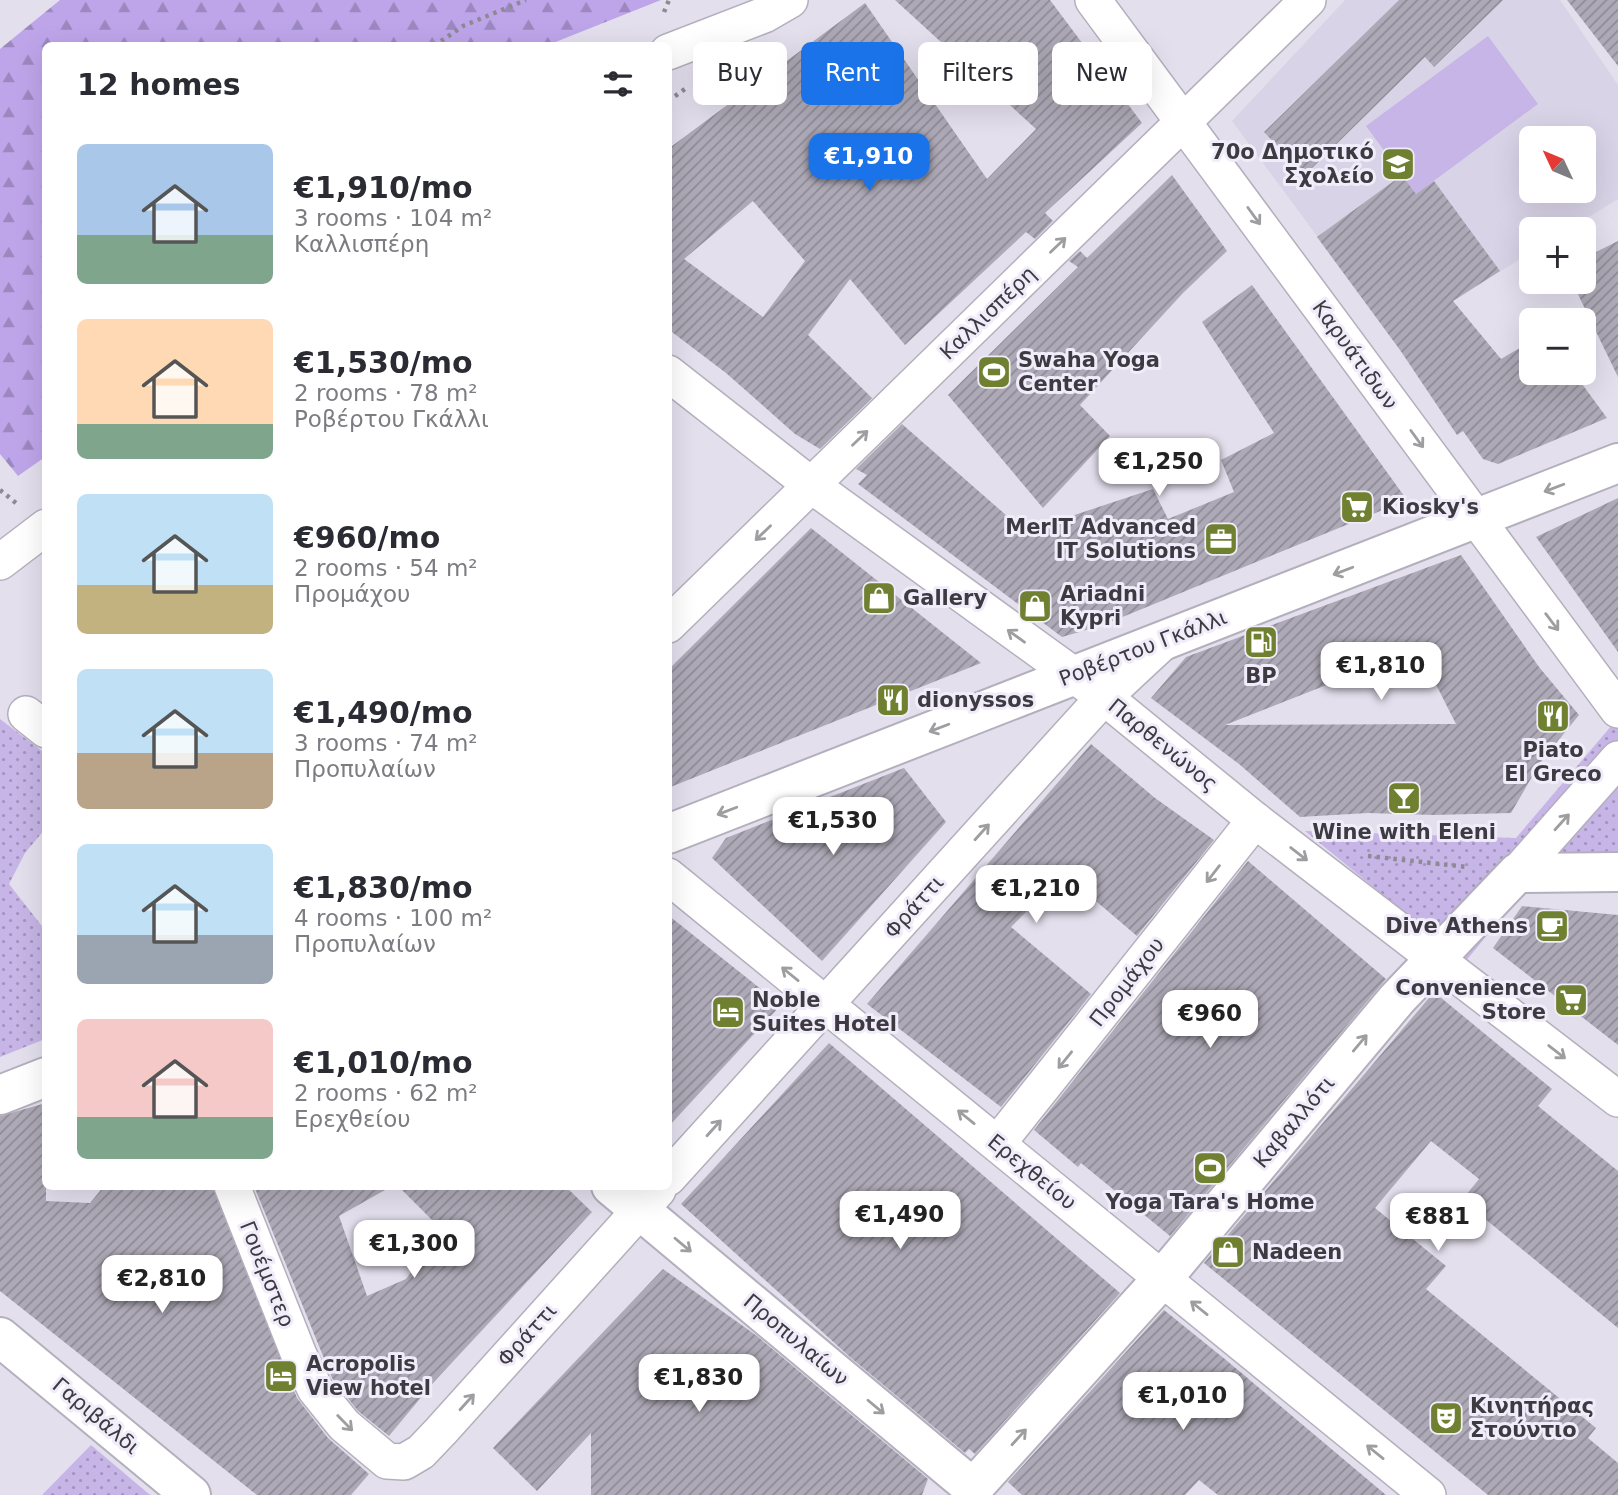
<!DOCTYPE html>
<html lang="en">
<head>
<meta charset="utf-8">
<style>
  body { margin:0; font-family:"DejaVu Sans",sans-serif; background:#f7f7f7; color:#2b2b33; height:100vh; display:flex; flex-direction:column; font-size:26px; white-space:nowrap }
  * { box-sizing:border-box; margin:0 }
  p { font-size:23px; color:#7c7c81 }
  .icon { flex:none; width:38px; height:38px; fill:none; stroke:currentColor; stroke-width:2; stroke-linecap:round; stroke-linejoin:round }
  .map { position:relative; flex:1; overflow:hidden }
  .side { position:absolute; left:42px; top:42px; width:630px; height:1148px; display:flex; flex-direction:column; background:#fff; border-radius:10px; box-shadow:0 7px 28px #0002 }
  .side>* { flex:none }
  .guide { position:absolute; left:693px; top:42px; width:665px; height:63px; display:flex; gap:14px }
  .needle { width:46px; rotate:314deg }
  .controls { position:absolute; left:1519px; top:126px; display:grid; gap:14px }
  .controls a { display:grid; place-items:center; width:77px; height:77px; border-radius:10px; background:#fff; box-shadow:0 7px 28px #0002; font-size:35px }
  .price { position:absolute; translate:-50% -60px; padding:0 16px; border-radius:14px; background:#fff; color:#222; font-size:23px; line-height:46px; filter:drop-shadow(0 2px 4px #0008) }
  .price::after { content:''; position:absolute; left:50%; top:42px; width:21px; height:16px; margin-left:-10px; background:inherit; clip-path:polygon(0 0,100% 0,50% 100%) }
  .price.on { background:#1a73e8; color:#fff }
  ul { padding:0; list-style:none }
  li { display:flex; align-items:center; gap:21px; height:175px; padding:0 35px }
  li span { display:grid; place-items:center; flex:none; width:196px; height:140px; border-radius:10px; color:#555 }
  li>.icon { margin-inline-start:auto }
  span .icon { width:84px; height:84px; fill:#fffc; stroke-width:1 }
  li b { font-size:30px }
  h2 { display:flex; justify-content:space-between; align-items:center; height:84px; padding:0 35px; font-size:30px }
  .pill { padding:0 24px; border-radius:10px; background:#fff; box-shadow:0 7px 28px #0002; font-size:24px; line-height:63px }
  .pill.on { background:#1a73e8; color:#fff }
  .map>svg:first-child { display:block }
  .built { fill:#d9d3e7; fill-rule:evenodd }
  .grass { fill:#c6b5e6 }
  .forest { fill:url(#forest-firs) }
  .park { fill:url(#park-dots) }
  .building { fill:url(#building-hatch); fill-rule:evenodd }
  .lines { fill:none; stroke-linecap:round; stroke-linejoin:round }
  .street-casing { stroke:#b3afbc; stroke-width:38 }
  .secondary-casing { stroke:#b3afbc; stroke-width:42 }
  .path { stroke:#8d8a94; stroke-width:4.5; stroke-dasharray:3.5 5; stroke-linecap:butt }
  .street { stroke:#fff; stroke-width:35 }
  .secondary { stroke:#fff; stroke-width:38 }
  .oneway { stroke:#9e9da0 }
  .labels { text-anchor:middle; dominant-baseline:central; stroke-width:6; stroke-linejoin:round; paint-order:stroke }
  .poi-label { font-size:21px; font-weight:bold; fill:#3d3b41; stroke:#f1ecfa; text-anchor:start }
  .street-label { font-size:21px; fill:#3d3b41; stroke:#f1ecfa }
</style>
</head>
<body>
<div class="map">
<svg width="1618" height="1495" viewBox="0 0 1618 1495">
  <defs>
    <pattern id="forest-firs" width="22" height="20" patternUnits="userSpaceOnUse" patternTransform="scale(1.75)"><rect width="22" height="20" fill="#bea5ea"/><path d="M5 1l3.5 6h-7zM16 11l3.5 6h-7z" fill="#9c88bf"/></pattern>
    <pattern id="park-dots" width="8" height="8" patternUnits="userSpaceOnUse" patternTransform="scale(1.75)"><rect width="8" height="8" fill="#c6b5e6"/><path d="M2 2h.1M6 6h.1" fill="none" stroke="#a294bc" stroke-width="1.8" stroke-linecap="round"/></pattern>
    <pattern id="building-hatch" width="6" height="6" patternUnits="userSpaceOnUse" patternTransform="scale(1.75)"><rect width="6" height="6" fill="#ada9b6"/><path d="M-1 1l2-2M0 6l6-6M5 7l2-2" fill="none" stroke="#8e8b96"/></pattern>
  </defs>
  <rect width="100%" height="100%" fill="#e3dfed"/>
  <!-- built -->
  <path class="built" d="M1345 0H1560L1618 85V199L1569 229H1531V252L1393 339 1232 121ZM1531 138H1584V191H1531Z"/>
  <!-- grass -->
  <path class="grass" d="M1488 36 1538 104 1416 194 1366 126Z"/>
  <!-- forest -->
  <path class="forest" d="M60 0H661L548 45 46 46 45 457 18 476 0 454V49Z"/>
  <!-- park -->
  <g class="park">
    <path d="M1618 718V891L1524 890 1465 962 1305 831 1516 838Z"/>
    <path d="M0 719 46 754 45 829 25 853 9 884 45 930V1039L0 1057Z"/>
    <path d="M91 1445 150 1495H42Z"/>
  </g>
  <!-- building -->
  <g class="building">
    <path d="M895 0H1050L1142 123 1045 213 1053 221 1035 239 1026 232 905 345 850 279 808 335 872 398 820 449 795 434 726 373 668 329V149L865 3 987 179 1036 129ZM753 201 805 261 763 317 684 259Z"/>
    <path d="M1399 0H1503L1434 67 1425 57 1305 175 1264 132Z"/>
    <path d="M1567 0H1618V66Z"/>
    <path d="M1172 175 1227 251 1183 293 1080 405 1110 436 1043 508 948 395 1078 267 1069 261 1080 251 1087 258Z"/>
    <path d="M1402 175 1416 194 1434 181 1500 271 1453 301 1501 359 1523 346 1531 354V373H1574L1607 418 1498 464 1483 459 1463 431 1457 435 1400 350 1317 237Z"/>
    <path d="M1618 241V377L1572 282H1584V258Z"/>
    <path d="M1252 285 1407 500 1103 625 1062 637 858 484 867 475 856 469 902 424 1023 530 1020 533 1153 489 1168 519 1234 492 1221 460 1274 433 1202 322Z"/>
    <path d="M1618 498V652L1536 537Z"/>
    <path d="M811 528 981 663 668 788V670Z"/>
    <path d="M1461 555 1539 667 1579 715 1540 763 1511 813 1434 815 1368 813 1300 817 1239 764 1151 698 1186 657ZM1418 649 1456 724 1225 725Z"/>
    <path d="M1091 744 1155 798 1214 840 1137 936 1064 874 1011 927 1091 994 1001 1107 867 1004Z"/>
    <path d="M904 768 946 822 822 961 712 858 726 838Z"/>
    <path d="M1248 861 1386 979 1170 1236 1081 1163 1078 1167 1034 1130Z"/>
    <path d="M1522 906 1618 915V1045L1493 948Z"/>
    <path d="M668 915 781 1005 668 1127Z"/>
    <path d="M1434 992 1552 1089 1538 1106 1618 1171V1328L1462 1200 1479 1179 1431 1141 1375 1208 1446 1266 1426 1289 1596 1428 1588 1438 1618 1463V1495H1488L1204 1263Z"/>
    <path d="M829 1043 1120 1293 975 1454 969 1449 965 1453 850 1357 681 1204Z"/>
    <path d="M46 1103V1201L90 1203 104 1186H212L297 1398 328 1438 369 1474 351 1495H257L0 1291V1116Z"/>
    <path d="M254 1186H392L339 1216 367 1296 406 1279 442 1230 398 1186H565L592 1212 433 1383 389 1436 358 1411 332 1378Z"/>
    <path d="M663 1269 757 1336 928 1479 922 1495H591V1433L537 1491 493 1448Z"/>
    <path d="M1164 1310 1226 1360 1386 1495H1218L1199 1480 1185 1495H1022L1008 1482Z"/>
  </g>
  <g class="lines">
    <!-- street casing -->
    <g class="street-casing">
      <g id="street">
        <path d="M1093 0 1618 710"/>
        <path d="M668 52 764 15 790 0"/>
        <path d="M668 373 811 485 1104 697 1255 820 1618 1099"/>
        <path d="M0 562 46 527"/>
        <path d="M668 625 1308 0"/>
        <path d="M26 714 46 730"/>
        <path d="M1517 873 1618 759"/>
        <path d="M668 876 1428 1495"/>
        <path d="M998 1143 1255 820"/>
        <path d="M668 1178 1104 697 1162 643"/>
        <path d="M232 1186 299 1355 315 1389 344 1425 387 1461 404 1462 421 1452 441 1431 658 1190"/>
      </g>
    </g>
    <!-- secondary casing -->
    <g class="secondary-casing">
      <g id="secondary">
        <path d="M668 834 1618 463"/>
        <path d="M0 1095 46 1077"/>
        <path d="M611 1186 973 1488 1162 1279 1397 999 1517 873 1618 872"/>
        <path d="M0 1337 191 1495"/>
      </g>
    </g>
    <!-- path -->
    <g class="path">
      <path d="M664 12 669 0"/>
      <path d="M434 46 463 26 526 0"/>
      <path d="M668 101 685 89"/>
      <path d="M0 490 16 503"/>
      <path d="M1368 856 1467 867"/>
    </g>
    <!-- street -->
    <use href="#street" class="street"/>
    <!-- secondary -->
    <use href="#secondary" class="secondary"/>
  </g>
  <!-- one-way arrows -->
  <defs><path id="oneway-shaft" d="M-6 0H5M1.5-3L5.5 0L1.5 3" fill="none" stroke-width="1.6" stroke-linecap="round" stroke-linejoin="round" transform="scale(1.75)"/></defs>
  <g class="oneway">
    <use href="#oneway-shaft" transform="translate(1254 216) rotate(54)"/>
    <use href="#oneway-shaft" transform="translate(1058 245) rotate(-44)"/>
    <use href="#oneway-shaft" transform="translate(860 438) rotate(-44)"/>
    <use href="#oneway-shaft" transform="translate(1417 439) rotate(54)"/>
    <use href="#oneway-shaft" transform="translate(1554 488) rotate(159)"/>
    <use href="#oneway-shaft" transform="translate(763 533) rotate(136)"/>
    <use href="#oneway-shaft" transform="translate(1343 571) rotate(159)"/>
    <use href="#oneway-shaft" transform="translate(1552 622) rotate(53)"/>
    <use href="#oneway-shaft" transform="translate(1016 636) rotate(-144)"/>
    <use href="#oneway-shaft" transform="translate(939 728) rotate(159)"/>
    <use href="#oneway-shaft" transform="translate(727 811) rotate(159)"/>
    <use href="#oneway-shaft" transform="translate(1562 822) rotate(-48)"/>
    <use href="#oneway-shaft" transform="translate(982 832) rotate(-48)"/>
    <use href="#oneway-shaft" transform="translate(1299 854) rotate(38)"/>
    <use href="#oneway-shaft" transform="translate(1213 874) rotate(128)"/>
    <use href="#oneway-shaft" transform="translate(790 974) rotate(-141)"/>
    <use href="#oneway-shaft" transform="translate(1360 1043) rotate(-50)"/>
    <use href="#oneway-shaft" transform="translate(1557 1052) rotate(38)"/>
    <use href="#oneway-shaft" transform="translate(1065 1060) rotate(129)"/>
    <use href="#oneway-shaft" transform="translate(966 1117) rotate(-141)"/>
    <use href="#oneway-shaft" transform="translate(714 1128) rotate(-48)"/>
    <use href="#oneway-shaft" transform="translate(683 1245) rotate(40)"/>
    <use href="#oneway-shaft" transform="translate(1199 1308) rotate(-141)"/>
    <use href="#oneway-shaft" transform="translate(467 1402) rotate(-48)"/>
    <use href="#oneway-shaft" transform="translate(876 1407) rotate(40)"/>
    <use href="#oneway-shaft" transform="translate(345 1423) rotate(46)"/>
    <use href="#oneway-shaft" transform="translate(1019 1437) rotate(-48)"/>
    <use href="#oneway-shaft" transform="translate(1375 1452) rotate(-141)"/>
  </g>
  <!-- icons -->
  <defs>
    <g id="school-square" transform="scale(1.75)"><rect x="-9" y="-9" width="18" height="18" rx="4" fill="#6f8131" stroke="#f1ecfa"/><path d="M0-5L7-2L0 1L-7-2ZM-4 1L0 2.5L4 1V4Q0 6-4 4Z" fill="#fff"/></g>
    <g id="stadium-square" transform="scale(1.75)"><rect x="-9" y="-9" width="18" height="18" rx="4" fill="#6f8131" stroke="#f1ecfa"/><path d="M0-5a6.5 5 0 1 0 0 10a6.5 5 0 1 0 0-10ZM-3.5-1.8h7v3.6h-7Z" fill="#fff"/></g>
    <g id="supermarket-square" transform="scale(1.75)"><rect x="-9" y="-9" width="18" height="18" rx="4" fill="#6f8131" stroke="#f1ecfa"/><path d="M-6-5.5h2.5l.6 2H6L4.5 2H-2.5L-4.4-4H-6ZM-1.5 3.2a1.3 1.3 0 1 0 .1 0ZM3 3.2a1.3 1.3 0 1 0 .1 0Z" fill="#fff"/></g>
    <g id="office-square" transform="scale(1.75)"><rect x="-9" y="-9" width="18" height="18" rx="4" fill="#6f8131" stroke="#f1ecfa"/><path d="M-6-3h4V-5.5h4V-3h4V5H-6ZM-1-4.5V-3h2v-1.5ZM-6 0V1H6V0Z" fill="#fff"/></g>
    <g id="shop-square" transform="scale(1.75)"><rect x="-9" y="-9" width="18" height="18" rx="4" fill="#6f8131" stroke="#f1ecfa"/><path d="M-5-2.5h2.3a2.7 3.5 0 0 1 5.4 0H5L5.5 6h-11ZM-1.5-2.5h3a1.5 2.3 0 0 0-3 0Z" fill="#fff"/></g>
    <g id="fuel-square" transform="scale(1.75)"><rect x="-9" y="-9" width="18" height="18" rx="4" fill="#6f8131" stroke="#f1ecfa"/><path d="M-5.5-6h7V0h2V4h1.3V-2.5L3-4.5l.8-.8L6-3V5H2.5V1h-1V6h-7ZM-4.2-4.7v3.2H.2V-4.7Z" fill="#fff"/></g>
    <g id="restaurant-square" transform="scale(1.75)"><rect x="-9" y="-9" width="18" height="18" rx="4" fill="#6f8131" stroke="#f1ecfa"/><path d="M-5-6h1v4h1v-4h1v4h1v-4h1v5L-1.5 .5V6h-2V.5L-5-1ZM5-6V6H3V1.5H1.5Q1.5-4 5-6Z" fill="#fff"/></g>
    <g id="bar-square" transform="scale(1.75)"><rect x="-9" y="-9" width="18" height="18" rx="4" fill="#6f8131" stroke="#f1ecfa"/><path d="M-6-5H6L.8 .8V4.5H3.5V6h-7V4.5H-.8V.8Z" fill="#fff"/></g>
    <g id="cafe-square" transform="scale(1.75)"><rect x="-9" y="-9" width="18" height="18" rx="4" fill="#6f8131" stroke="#f1ecfa"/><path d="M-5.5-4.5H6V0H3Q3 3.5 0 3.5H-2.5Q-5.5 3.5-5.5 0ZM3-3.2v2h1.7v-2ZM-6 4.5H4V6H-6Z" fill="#fff"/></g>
    <g id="hotel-square" transform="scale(1.75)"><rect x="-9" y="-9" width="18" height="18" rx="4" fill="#6f8131" stroke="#f1ecfa"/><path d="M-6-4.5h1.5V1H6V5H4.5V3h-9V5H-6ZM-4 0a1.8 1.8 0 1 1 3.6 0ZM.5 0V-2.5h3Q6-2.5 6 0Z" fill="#fff"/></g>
    <g id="theatre-square" transform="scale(1.75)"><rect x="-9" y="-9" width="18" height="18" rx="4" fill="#6f8131" stroke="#f1ecfa"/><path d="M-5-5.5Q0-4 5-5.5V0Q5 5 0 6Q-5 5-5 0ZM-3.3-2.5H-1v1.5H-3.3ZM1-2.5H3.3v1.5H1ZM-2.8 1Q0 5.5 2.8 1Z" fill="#fff"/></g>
  </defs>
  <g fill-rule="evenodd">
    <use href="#school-square" x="1398" y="164"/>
    <use href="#stadium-square" x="994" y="372"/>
    <use href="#supermarket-square" x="1357" y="507"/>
    <use href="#office-square" x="1221" y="539"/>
    <use href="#shop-square" x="879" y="598"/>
    <use href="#shop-square" x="1035" y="606"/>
    <use href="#fuel-square" x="1261" y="642"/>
    <use href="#restaurant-square" x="893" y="700"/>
    <use href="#restaurant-square" x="1553" y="716"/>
    <use href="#bar-square" x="1404" y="798"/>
    <use href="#cafe-square" x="1552" y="926"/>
    <use href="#supermarket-square" x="1571" y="1000"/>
    <use href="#hotel-square" x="728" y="1012"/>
    <use href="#stadium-square" x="1210" y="1168"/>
    <use href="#shop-square" x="1228" y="1252"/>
    <use href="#hotel-square" x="281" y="1376"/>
    <use href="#theatre-square" x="1446" y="1418"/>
  </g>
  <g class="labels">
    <!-- poi labels -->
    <g class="poi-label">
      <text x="1374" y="152" text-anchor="end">70ο Δημοτικό<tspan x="1374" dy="24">Σχολείο</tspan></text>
      <text x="1018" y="360">Swaha Yoga<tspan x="1018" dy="24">Center</tspan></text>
      <text x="1382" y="507">Kiosky's</text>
      <text x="1196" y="527" text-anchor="end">MerIT Advanced<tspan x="1196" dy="24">IT Solutions</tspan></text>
      <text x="1060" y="594">Ariadni<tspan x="1060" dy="24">Kypri</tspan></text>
      <text x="903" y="598">Gallery</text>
      <text x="1261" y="676" text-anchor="middle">BP</text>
      <text x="917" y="700">dionyssos</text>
      <text x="1553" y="750" text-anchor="middle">Piato<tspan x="1553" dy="24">El Greco</tspan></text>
      <text x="1404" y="832" text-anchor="middle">Wine with Eleni</text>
      <text x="1528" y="926" text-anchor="end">Dive Athens</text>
      <text x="1546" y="988" text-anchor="end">Convenience<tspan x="1546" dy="24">Store</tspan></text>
      <text x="752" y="1000">Noble<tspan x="752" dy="24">Suites Hotel</tspan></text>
      <text x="1210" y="1202" text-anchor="middle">Yoga Tara's Home</text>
      <text x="1252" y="1252">Nadeen</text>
      <text x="306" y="1364">Acropolis<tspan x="306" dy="24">View hotel</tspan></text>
      <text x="1470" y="1406">Κινητήρας<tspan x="1470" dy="24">Στούντιο</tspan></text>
    </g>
    <!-- street labels -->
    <g class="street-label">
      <text transform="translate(988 313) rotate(-44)">Καλλισπέρη</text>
      <text transform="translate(1355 355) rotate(54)">Καρυάτιδων</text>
      <text transform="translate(1143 648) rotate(-21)">Ροβέρτου Γκάλλι</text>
      <text transform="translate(1163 745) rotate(39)">Παρθενώνος</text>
      <text transform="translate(914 907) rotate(-48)">Φράττι</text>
      <text transform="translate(1127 982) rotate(-52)">Προμάχου</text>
      <text transform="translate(1294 1122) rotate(-50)">Καβαλλότι</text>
      <text transform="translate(1032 1172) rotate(39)">Ερεχθείου</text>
      <text transform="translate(267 1274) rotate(68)">Γουέμστερ</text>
      <text transform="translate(527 1335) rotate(-48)">Φράττι</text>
      <text transform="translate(796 1340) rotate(40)">Προπυλαίων</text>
      <text transform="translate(96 1416) rotate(40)">Γαριβάλδι</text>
    </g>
  </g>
</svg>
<div class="controls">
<a><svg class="needle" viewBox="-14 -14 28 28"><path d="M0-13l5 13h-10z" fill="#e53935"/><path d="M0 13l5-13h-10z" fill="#7c7c81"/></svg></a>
<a>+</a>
<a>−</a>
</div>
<b class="price on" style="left:869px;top:193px">€1,910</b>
<b class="price" style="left:1159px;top:498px">€1,250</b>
<b class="price" style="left:1381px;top:702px">€1,810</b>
<b class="price" style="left:833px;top:857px">€1,530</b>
<b class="price" style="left:1036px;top:925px">€1,210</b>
<b class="price" style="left:1210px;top:1050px">€960</b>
<b class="price" style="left:900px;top:1251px">€1,490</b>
<b class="price" style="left:1438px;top:1253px">€881</b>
<b class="price" style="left:414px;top:1280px">€1,300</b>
<b class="price" style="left:162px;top:1315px">€2,810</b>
<b class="price" style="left:699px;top:1414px">€1,830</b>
<b class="price" style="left:1183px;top:1432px">€1,010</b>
<div class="guide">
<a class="pill">Buy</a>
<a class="pill on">Rent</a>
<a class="pill">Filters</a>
<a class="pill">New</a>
</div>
<section class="side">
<h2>12 homes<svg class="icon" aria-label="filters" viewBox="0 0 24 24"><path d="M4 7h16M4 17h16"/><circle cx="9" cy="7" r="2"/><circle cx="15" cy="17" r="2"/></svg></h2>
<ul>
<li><span style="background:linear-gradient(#a9c7e8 65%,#7fa58c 0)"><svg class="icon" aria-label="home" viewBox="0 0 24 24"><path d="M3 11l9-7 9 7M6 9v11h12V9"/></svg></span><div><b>€1,910/mo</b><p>3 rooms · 104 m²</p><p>Καλλισπέρη</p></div></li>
<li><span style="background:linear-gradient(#ffd9b3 75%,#7fa58c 0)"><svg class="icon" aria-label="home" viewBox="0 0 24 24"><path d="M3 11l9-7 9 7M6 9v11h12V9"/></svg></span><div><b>€1,530/mo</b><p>2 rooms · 78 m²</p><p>Ροβέρτου Γκάλλι</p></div></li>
<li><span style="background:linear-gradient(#bfe0f5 65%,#c2b280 0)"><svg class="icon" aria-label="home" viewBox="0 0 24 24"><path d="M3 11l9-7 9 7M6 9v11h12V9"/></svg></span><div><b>€960/mo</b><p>2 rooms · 54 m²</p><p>Προμάχου</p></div></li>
<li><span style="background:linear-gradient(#bfe0f5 60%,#b9a48a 0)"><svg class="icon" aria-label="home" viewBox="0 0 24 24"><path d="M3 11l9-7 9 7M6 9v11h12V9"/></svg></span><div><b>€1,490/mo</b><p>3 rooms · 74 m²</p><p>Προπυλαίων</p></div></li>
<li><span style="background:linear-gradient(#bfe0f5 65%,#9aa5b1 0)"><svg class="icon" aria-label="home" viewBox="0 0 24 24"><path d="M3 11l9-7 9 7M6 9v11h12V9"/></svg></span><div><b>€1,830/mo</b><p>4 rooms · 100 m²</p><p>Προπυλαίων</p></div></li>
<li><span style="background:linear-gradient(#f6c9c9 70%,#7fa58c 0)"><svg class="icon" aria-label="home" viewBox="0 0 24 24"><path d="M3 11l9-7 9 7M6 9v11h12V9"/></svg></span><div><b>€1,010/mo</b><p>2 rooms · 62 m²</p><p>Ερεχθείου</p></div></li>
</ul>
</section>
</div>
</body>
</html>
